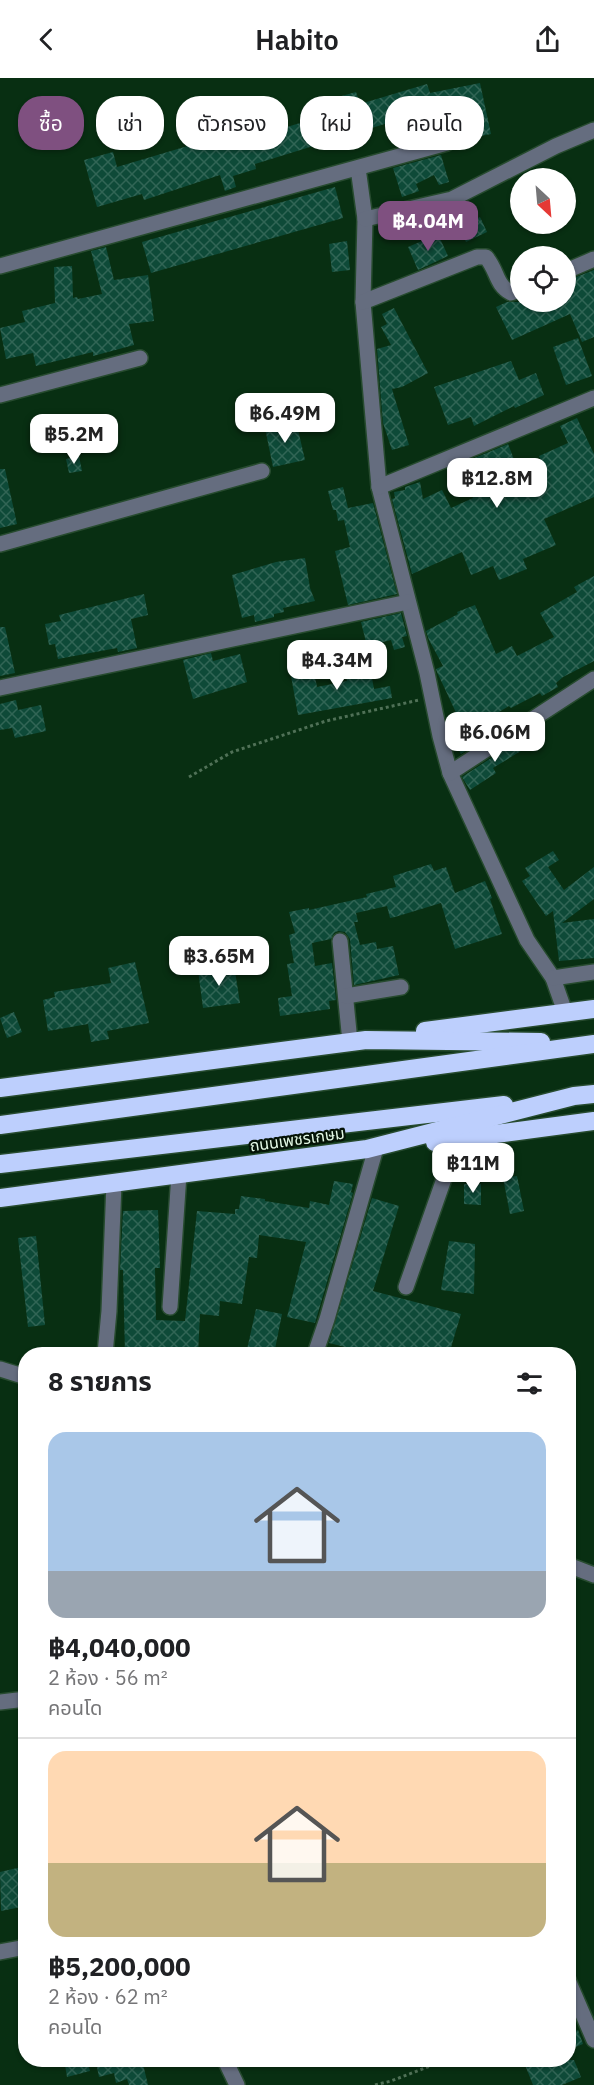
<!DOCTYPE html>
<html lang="th">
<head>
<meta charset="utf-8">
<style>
  body { margin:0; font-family:"IBM Plex Sans","Noto Sans Thai",sans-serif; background:#f2f2f2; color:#202124; height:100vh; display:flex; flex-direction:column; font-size:22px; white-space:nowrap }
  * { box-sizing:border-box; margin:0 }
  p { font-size:20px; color:#757577 }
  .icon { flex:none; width:33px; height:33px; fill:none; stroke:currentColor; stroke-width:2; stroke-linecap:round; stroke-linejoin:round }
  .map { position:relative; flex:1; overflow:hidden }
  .drawer { position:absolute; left:18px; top:1269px; width:558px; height:720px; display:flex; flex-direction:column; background:#fff; border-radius:24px; box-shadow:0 2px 4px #0004 }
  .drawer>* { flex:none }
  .hud { position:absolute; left:18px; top:18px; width:558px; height:54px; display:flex; gap:12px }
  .needle { width:39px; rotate:154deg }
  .controls { position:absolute; left:510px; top:90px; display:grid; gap:12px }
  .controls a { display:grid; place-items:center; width:66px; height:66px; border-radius:50%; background:#fff; box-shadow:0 2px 4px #0004; font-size:30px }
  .price { position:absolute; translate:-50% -51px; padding:0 14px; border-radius:12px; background:#fff; color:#222; font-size:20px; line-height:39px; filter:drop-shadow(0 2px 3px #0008) }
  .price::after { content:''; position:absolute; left:50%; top:36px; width:18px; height:14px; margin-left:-9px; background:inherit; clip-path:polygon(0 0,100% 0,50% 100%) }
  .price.on { background:#7f5080; color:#fff }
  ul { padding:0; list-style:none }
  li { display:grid; align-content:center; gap:12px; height:318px; padding:0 30px }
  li+li { border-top:2px solid #e0e0e0 }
  li span { display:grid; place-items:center; height:186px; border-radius:18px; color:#555 }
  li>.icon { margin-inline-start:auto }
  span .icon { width:108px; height:108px; fill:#fffc; stroke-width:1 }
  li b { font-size:26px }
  h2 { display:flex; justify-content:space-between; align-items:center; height:72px; padding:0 30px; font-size:26px }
  .chip { padding:0 21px; border-radius:24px; background:#fff; box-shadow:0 2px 4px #0004; font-size:21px; line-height:54px }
  .chip.on { background:#7f5080; color:#fff }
  header { display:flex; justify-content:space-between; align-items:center; height:78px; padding:0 30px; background:#fff; font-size:27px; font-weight:600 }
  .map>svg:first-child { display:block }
  .building { fill:url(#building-cross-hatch) }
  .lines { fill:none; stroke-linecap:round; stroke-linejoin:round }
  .minor-casing { stroke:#274b2f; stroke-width:18 }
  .highway-casing { stroke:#274b2f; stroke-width:21 }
  .path { stroke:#507157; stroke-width:3; stroke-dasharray:3 3; stroke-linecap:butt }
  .minor { stroke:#656d7f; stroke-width:15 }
  .highway { stroke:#bdcffd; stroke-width:18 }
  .labels { text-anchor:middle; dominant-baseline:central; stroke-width:4.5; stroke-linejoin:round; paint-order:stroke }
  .street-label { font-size:16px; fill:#e2f7e4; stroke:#051307 }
</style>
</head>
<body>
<header><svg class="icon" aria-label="back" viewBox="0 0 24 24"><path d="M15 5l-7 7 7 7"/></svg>Habito<svg class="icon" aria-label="share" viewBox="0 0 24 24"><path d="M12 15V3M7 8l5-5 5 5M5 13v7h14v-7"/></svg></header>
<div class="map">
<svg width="594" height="2007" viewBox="0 0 594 2007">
  <defs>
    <pattern id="building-cross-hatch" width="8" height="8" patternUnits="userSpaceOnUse" patternTransform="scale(1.5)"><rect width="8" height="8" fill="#0e4a38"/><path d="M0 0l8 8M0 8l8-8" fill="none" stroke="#316555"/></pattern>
  </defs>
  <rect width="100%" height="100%" fill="#082f12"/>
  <!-- building -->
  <g class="building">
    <path d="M480 5 491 56 456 63 453 58 448 56 443 28 255 86 256 91 233 98 236 109 225 113 220 97 144 122 142 116 97 129 84 82 113 74 117 89 208 62 207 59 282 33 287 49 342 32 338 19 356 14 360 26 427 6 430 15Z"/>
    <path d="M441 77 449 104 439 107 434 97 416 106 419 113 402 119 393 90Z"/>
    <path d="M335 109 343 140 151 195 142 164Z"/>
    <path d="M480 139 487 154 466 164 459 149Z"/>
    <path d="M438 156 448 178 418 192 408 169Z"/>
    <path d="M347 163 350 192 332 194 329 166Z"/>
    <path d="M106 169 114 202 148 197 154 243 129 246 134 267 93 278V274L36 288 33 275 6 281 0 250 25 244 22 233 55 225 54 189 72 188 73 220 77 219 78 221 102 216 91 173Z"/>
    <path d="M594 192V259L582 264 570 236 512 262 496 229 507 224H566V203Z"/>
    <path d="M394 230 428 295 402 309 392 311 409 367 392 372 383 345 377 271 391 267 381 249 387 246 382 236Z"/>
    <path d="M578 260 592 298 566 307 553 269Z"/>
    <path d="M511 283 519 302 536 295 544 317 515 330 514 328 474 348 471 339 448 347 434 309Z"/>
    <path d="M577 340 594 376V419L544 441 556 467 523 481 527 491 499 502 493 488 471 497 462 474 412 496 392 421 395 420 394 414 405 412V409L420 404 423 421 442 412 451 430 473 420 460 386 508 366 523 404 546 394 539 378 568 365 560 348Z"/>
    <path d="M296 343 305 382 273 389 265 350Z"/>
    <path d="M79 378 82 393 69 395 66 381Z"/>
    <path d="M0 391H5L17 446 0 450Z"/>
    <path d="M343 409 348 430 373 425 397 516 348 527 335 473 350 469 344 442 338 443 336 432H333L328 413Z"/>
    <path d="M305 480 310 510 315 523 283 530 284 534 274 536V539L255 544 254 537 242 540 232 497 276 484Z"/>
    <path d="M594 498V583L563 599 556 605 558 609 542 618 540 615 511 630 509 628 489 640 496 653 461 676 449 654 448 647 459 641 437 594 436 591 443 588 429 562 426 553 458 536 457 534 475 527 496 576 512 568 517 578 554 559 540 535 577 514 574 509Z"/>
    <path d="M144 516 148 537 131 541 137 570 118 574 117 570 58 581 55 566 49 567 45 546 61 543 59 537Z"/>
    <path d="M401 535 407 558 402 559 405 569 394 572 391 562 367 568 361 544Z"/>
    <path d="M0 549H5L15 595 0 598Z"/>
    <path d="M211 575 213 583 240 576 247 604 193 621 183 582Z"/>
    <path d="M369 584 374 611 390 608 392 620 298 637 291 598 314 594 317 609 347 603 345 588Z"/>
    <path d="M16 622 18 632 41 627 46 653 15 660 12 650 0 652V626Z"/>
    <path d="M528 656 534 665 493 690 496 695 470 712 462 699Z"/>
    <path d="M553 773 559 782 548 789 564 812 594 789V821L562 845 594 841V880L559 883 553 833 546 838 522 803 530 798 525 790Z"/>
    <path d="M431 786 434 793 446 789 455 815 485 803 492 820 490 821 502 856 455 871 441 825 395 839 390 840 387 828 356 835 358 844H354L360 867 376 864 377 871 393 868 399 897 354 907 350 861 345 854 338 853 334 855 331 861 312 865 315 888 332 885 336 922 329 923 330 931 280 938 278 920 292 918 287 886 294 885 289 857 295 855 289 834 309 830V832L367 819 366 816 396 809 393 798Z"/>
    <path d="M135 884 149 945 107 953 109 961 91 964 88 946 48 953 43 922 55 919 54 914 111 905 108 890Z"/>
    <path d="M234 887 240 925 203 930 198 892Z"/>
    <path d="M14 934 22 954 7 960 0 940Z"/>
    <path d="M517 1098 524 1133 510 1136 503 1100Z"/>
    <path d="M334 1103 353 1106 351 1114 353 1115 315 1245 287 1239 306 1164 259 1157 257 1180 249 1179 242 1226 220 1223 219 1238 200 1236 198 1276H125L123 1192H120L123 1133 158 1132 160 1190H155L156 1242 185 1243 197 1133 235 1136V1131H239L241 1118 265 1121V1123L309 1130 310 1123 329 1127Z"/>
    <path d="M464 1106H481V1127L464 1126Z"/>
    <path d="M372 1120 399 1128 373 1213 461 1236 449 1276H364L365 1274 329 1265Z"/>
    <path d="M36 1158 45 1247 28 1249 18 1160Z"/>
    <path d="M449 1163 475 1166 474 1216 441 1212Z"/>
    <path d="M256 1231 282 1236 274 1276H246Z"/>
    <path d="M26 1788V1828L1 1833 0 1794Z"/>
    <path d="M578 1952 583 1966 568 1972V1956Z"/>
    <path d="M87 1982 90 1993 67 1999 65 1987Z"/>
    <path d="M107 1982H142L148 2007H129L127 2001 116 2005 114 1995 99 1999 96 1984Z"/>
    <path d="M523 1982H574L581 1999 562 2007H533Z"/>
  </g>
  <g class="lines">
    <!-- minor casing -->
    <g class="minor-casing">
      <g id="minor">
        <path d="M358 90 365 141 363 224 379 409 427 595 440 658 450 695 527 862 553 900 565 934"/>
        <path d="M365 141 452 121 556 68 594 52"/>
        <path d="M0 188 447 65"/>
        <path d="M566 193 594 181"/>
        <path d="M363 224 477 179H486C498 193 495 206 511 215L520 212"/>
        <path d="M0 317 140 280"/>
        <path d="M379 409 594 320"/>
        <path d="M0 466 262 393"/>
        <path d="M0 610 408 524"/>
        <path d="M450 695 594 601"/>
        <path d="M340 863 350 964"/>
        <path d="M553 900 594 894"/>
        <path d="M346 918 401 909"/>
        <path d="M406 1209 458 1061"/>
        <path d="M170 1229 179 1096"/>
        <path d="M105 1276 109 1233 114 1105"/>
        <path d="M315 1276 327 1241 376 1070"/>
        <path d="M0 1291 26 1299"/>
        <path d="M568 1487 594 1497"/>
        <path d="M0 1624 26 1621"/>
        <path d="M0 1874 26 1869"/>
        <path d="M568 1902 594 1962"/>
        <path d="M225 1982 237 2007"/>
      </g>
    </g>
    <!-- highway casing -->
    <g class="highway-casing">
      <g id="highway">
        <path d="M425 953 594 931"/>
        <path d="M0 1010 366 962 541 964"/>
        <path d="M0 1047 594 966"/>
        <path d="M435 1064 594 1043"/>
        <path d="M0 1086 504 1027"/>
        <path d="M0 1120 367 1071 574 1018 594 1016"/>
      </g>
    </g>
    <!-- path -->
    <g class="path">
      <path d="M189 699 232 674 326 643 419 622"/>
      <path d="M375 2007 391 2003 446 1982"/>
    </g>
    <!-- minor -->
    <use href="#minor" class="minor"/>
    <!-- highway -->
    <use href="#highway" class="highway"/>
  </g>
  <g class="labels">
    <!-- street labels -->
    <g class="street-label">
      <text transform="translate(297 1061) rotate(-8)">ถนนเพชรเกษม</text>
    </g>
  </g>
</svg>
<div class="controls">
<a><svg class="needle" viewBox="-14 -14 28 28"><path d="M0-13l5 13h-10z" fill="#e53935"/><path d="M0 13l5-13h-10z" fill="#757577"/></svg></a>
<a><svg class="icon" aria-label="locate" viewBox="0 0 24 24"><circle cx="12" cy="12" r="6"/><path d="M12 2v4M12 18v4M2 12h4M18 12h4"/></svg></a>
</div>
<b class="price on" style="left:428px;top:174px">฿4.04M</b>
<b class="price" style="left:285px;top:366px">฿6.49M</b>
<b class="price" style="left:74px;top:387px">฿5.2M</b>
<b class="price" style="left:497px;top:431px">฿12.8M</b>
<b class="price" style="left:337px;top:613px">฿4.34M</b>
<b class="price" style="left:495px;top:685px">฿6.06M</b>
<b class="price" style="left:219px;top:909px">฿3.65M</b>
<b class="price" style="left:473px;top:1116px">฿11M</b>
<div class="hud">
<a class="chip on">ซื้อ</a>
<a class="chip">เช่า</a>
<a class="chip">ตัวกรอง</a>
<a class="chip">ใหม่</a>
<a class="chip">คอนโด</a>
</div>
<section class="drawer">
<h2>8 รายการ<svg class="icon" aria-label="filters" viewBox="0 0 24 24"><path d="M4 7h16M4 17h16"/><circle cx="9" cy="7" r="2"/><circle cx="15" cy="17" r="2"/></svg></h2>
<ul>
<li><span style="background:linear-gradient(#a9c7e8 75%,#9aa5b1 0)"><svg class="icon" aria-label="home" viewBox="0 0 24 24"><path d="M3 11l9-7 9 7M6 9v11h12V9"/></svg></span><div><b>฿4,040,000</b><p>2 ห้อง · 56 m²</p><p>คอนโด</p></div></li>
<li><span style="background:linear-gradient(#ffd9b3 60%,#c2b280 0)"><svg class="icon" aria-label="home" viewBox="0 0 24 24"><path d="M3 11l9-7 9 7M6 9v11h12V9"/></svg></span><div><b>฿5,200,000</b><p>2 ห้อง · 62 m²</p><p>คอนโด</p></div></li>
</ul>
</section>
</div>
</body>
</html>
